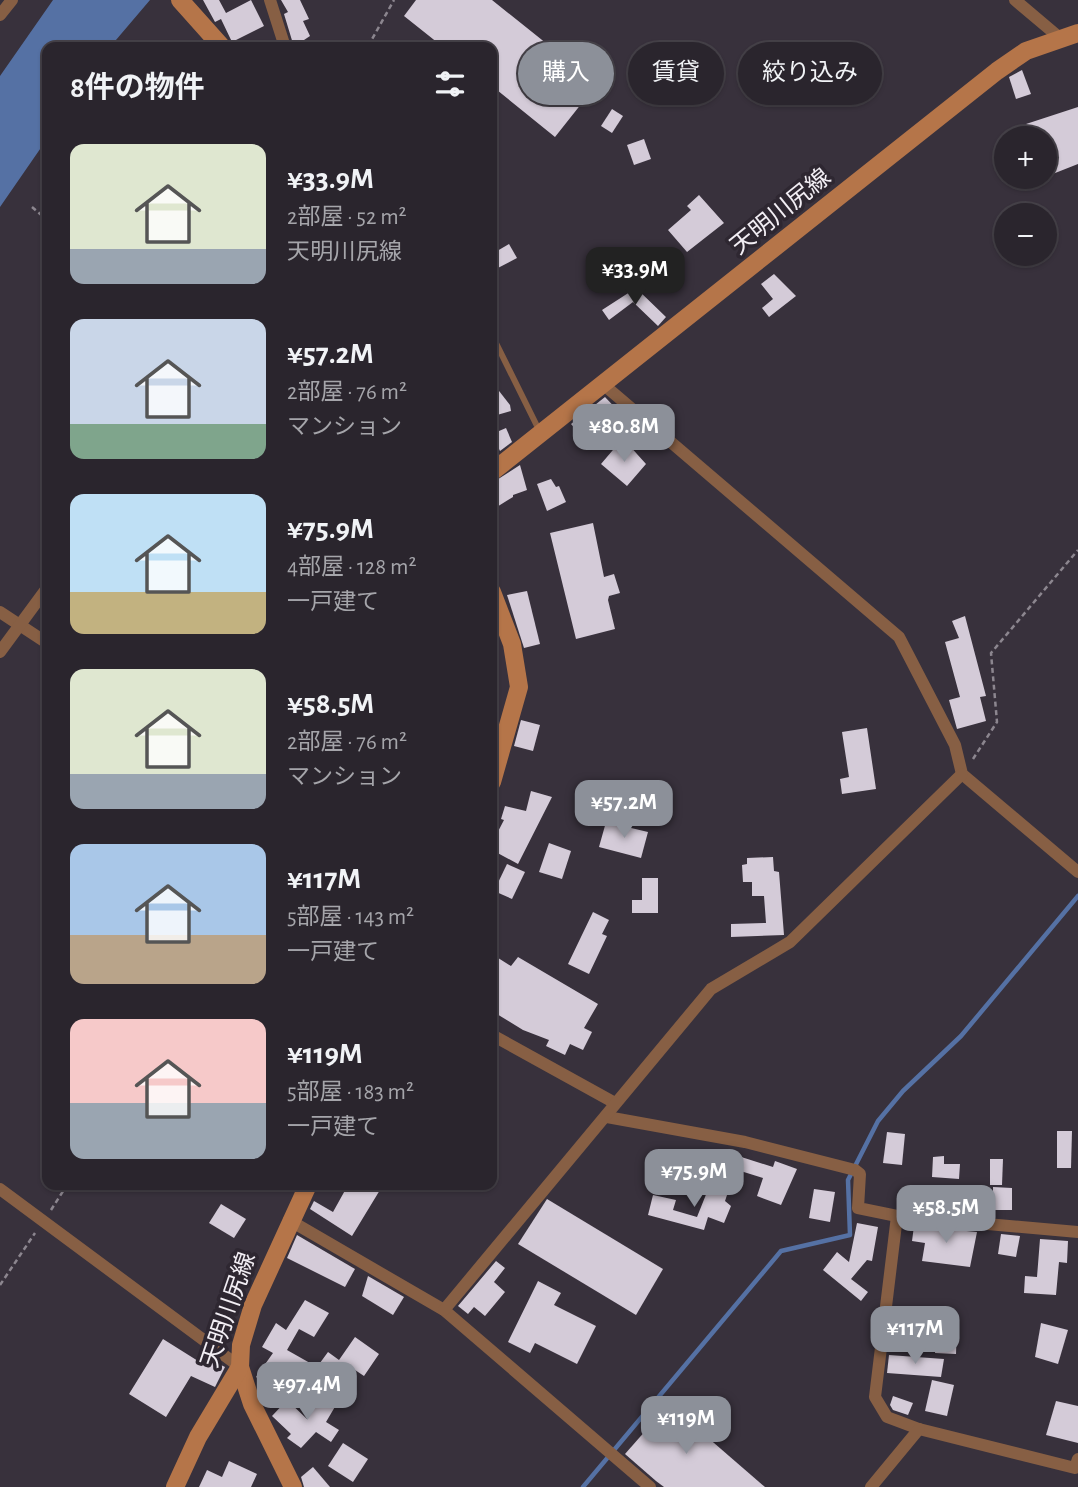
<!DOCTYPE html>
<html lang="ja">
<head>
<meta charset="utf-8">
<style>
  body { margin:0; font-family:"Alegreya Sans","Noto Sans JP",sans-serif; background:#363139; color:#f1f3f6; height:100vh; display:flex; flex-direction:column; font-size:26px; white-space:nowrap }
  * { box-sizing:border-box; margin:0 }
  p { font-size:23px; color:#a5a5aa }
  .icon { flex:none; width:38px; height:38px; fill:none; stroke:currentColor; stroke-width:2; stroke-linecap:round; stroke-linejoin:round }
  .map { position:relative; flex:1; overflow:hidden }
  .side { position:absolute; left:42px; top:42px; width:455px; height:1148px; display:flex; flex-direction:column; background:#2a252d; border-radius:14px; box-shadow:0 2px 5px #0004,0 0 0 2px #464249 }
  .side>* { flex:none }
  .banner { position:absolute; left:518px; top:42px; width:455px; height:63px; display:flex; gap:14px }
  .buttons { position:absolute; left:994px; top:126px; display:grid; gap:14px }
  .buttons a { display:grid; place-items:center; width:63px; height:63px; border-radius:50%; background:#2a252d; box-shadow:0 2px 5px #0004,0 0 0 2px #464249; font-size:35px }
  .price { position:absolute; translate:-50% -60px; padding:0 16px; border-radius:14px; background:#8c9099; color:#fff; font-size:23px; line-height:46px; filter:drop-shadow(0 2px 4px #0008) }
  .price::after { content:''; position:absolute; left:50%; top:42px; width:21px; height:16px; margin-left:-10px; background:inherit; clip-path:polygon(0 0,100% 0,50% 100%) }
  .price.selected { background:#222; color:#fff }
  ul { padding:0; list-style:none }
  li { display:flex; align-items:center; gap:21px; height:175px; padding:0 28px }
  li span { display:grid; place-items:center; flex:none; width:196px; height:140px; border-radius:14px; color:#555 }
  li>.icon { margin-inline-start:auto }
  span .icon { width:84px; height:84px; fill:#fffc; stroke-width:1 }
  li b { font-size:30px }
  h2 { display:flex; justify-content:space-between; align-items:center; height:84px; padding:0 28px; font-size:30px }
  .tag { padding:0 24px; border-radius:32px; background:#2a252d; box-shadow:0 2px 5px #0004,0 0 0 2px #464249; font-size:24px; line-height:63px }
  .tag.selected { background:#8c9099; color:#fff }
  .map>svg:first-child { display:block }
  .water { fill:#5571a4 }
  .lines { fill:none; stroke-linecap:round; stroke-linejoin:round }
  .stream { stroke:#5571a4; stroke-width:4.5 }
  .building { fill:#d4cbd8 }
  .path { stroke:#8c868f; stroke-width:2.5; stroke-dasharray:5 3.5; stroke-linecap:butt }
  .lane { stroke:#875f44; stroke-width:6 }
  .street { stroke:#875f44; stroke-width:12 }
  .secondary { stroke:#b57549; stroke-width:18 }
  .labels { text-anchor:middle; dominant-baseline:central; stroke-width:7; stroke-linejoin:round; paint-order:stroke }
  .street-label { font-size:24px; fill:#f2eef4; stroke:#2e2731 }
</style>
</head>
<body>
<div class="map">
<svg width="1078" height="1487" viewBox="0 0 1078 1487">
  <rect width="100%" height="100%" fill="#38313c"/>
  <!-- water -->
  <path class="water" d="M53 0H150L110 47H47V139L0 207V76Z"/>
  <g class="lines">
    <!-- stream -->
    <path class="stream" d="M583 1487 781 1251 850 1235 848 1180 878 1121 903 1091 961 1036 1078 896"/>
  </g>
  <!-- building -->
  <g class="building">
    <path d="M203 0H219L226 13 251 0 264 26 232 42 221 19 215 22Z"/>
    <path d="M281 0H300L309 19 303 21 310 36 304 40 307 47H294L284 14 288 12Z"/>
    <path d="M416 0H492L597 84 555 137 492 86V47H443L404 16Z"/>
    <path d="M1022 70 1031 94 1016 99 1009 77Z"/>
    <path d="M1078 107V164L1045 177V138H1031L1026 124Z"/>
    <path d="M612 109 623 116 612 133 601 126Z"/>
    <path d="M644 139 651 159 634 165 627 145Z"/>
    <path d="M699 195 724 223 687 252 668 230 691 210 687 206Z"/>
    <path d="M509 244 517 258 492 271V254Z"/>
    <path d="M774 274 796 296 769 317 762 308 773 299 761 284Z"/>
    <path d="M636 288 666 317 658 326 633 302 609 320 602 310Z"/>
    <path d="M492 382 510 405 511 411 497 415 492 404Z"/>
    <path d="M605 397 625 418 604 438 599 432 588 443 571 424Z"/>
    <path d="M506 428 512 442 500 451 492 434Z"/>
    <path d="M618 444 624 449 628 444 646 464 627 486 601 464Z"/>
    <path d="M520 465 527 490 513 495V497L492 510V483Z"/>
    <path d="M551 479 556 487 559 486 566 502 547 511 537 484Z"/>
    <path d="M593 523 604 577 614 574 620 593 609 596 608 600 615 629 576 639 550 533Z"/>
    <path d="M527 591 540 644 524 648 507 595Z"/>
    <path d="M965 616 986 696 980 697 986 721 957 729 949 700 960 697 945 642 959 638 952 621Z"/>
    <path d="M521 720 540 725 533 751 514 746Z"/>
    <path d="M867 728 876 789 842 794 840 779 849 777 842 732Z"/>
    <path d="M531 791 552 797 518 864 492 850V843L504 820 501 819 505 806 526 811Z"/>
    <path d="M606 822 648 832 641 858 599 847Z"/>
    <path d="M549 843 571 851 562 879 539 872Z"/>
    <path d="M773 857 774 871 779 872 784 935 731 937V924L766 923 764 896H752V882H743L742 865 747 864V858Z"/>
    <path d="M507 864 525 872 512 899 494 891Z"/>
    <path d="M642 878H658V913H632V900H642Z"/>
    <path d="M593 912 609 920 602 934 607 936 589 974 568 964Z"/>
    <path d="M495 956 511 966 518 957 598 1004 584 1028 592 1032 583 1050 570 1044 565 1055 546 1046 549 1040 523 1030 492 1011V962Z"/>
    <path d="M1057 1131H1072L1071 1168H1057Z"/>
    <path d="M887 1132 905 1134 902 1165 883 1163Z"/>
    <path d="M735 1155 773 1167 775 1161 797 1169 781 1205 757 1196 763 1178 731 1168Z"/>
    <path d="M944 1156V1164H960L959 1179 932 1177 933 1157Z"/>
    <path d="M990 1159H1003L1002 1185H990Z"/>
    <path d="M711 1182 729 1189 725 1201 731 1206 724 1223 708 1217 704 1230 648 1215 653 1195 676 1200 673 1210 697 1217Z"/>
    <path d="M348 1185H383L352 1236 310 1209 314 1201 333 1212Z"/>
    <path d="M993 1187 1012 1188V1210H993Z"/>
    <path d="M814 1189 835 1192 830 1222 809 1218Z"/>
    <path d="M547 1199 663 1269 636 1315 518 1244Z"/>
    <path d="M221 1204 246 1219 234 1238 209 1223Z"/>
    <path d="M857 1223 878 1227 872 1261 867 1260 851 1279 868 1292 861 1301 823 1270 837 1252 849 1262Z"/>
    <path d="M914 1226 977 1232 970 1267 922 1261 925 1243 912 1241Z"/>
    <path d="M1001 1234 1020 1236 1016 1257 998 1254Z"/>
    <path d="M297 1235 355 1269 345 1287 287 1258Z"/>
    <path d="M1040 1239 1068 1241 1067 1263 1059 1262 1056 1295 1024 1293 1025 1276 1037 1277Z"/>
    <path d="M496 1261 505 1268 494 1282 505 1292 485 1316 474 1307 468 1314 458 1306Z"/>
    <path d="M368 1276 404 1297 393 1315 362 1296Z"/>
    <path d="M538 1281 561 1293 554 1305 596 1326 577 1364 535 1343 530 1353 508 1342Z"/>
    <path d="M305 1300 329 1313 314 1337 299 1329 287 1350 317 1367 328 1352 339 1360 355 1337 379 1354 364 1376 352 1368 343 1380 329 1370 317 1391 289 1375 277 1392 256 1377 273 1353 262 1347 276 1323 286 1330Z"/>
    <path d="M936 1321 957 1322 956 1354 935 1353Z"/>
    <path d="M1041 1323 1068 1330 1058 1364 1035 1357Z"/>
    <path d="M163 1339 206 1366 209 1359 225 1367 215 1387 191 1376 166 1417 129 1394Z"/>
    <path d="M889 1355 944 1359 941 1377 887 1373Z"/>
    <path d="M932 1380 954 1385 947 1416 925 1411Z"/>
    <path d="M320 1396 336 1405 326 1422 339 1430 331 1442 316 1432 301 1448 287 1438 291 1434 272 1416 287 1400 307 1419Z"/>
    <path d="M893 1396 913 1403 908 1415 893 1410 890 1405Z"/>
    <path d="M1056 1401 1078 1406V1443L1046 1435Z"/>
    <path d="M669 1404 765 1487H664L656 1481 625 1454Z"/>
    <path d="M343 1443 368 1459 353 1482 328 1466Z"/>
    <path d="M229 1461 257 1474 251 1487H199L207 1470 222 1477Z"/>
    <path d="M313 1467 330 1487H304L301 1477Z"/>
  </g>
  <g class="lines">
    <!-- path -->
    <g class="path">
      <path d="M358 47 371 41 394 0"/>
      <path d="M32 207 47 220"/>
      <path d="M973 759 997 722 991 653 1078 550"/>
      <path d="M51 1210 67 1185"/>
      <path d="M0 1285 35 1233"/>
    </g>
    <!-- lane -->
    <path class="lane" d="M492 335 539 430"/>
    <!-- street -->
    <g class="street">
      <path d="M270 0 285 47"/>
      <path d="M1015 0 1060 38"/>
      <path d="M0 15 12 0"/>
      <path d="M604 385 899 637 955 745 962 774 1078 872"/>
      <path d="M0 612 47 643"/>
      <path d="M492 631 503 620"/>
      <path d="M0 652 47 588"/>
      <path d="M492 1035 615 1103"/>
      <path d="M607 1117 745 1142 855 1170 860 1174 858 1208 897 1216 1078 1232"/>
      <path d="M0 1189 240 1367"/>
      <path d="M897 1216 875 1397 887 1417 919 1429 1075 1468 1078 1459"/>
      <path d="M289 1220 444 1310 650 1487"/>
      <path d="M444 1310 711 989 790 942 962 774"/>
      <path d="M871 1487 919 1429"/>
    </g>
    <!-- secondary -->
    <g class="secondary">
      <path d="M180 0 222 47"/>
      <path d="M492 472 997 71 1026 51 1078 33"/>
      <path d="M492 592 512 644 519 687 492 782"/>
      <path d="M240 1367 252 1404 293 1487"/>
      <path d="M175 1487 198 1437 240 1367 241 1345 253 1305 308 1185"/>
    </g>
  </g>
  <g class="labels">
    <!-- street labels -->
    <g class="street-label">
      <text transform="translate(781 212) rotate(-39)">天明川尻線</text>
      <text transform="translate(229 1310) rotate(-71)">天明川尻線</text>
    </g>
  </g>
</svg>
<div class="buttons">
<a>+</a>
<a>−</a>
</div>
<b class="price selected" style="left:635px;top:307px">¥33.9M</b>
<b class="price" style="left:624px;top:464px">¥80.8M</b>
<b class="price" style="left:624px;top:840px">¥57.2M</b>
<b class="price" style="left:694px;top:1209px">¥75.9M</b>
<b class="price" style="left:946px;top:1245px">¥58.5M</b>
<b class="price" style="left:915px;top:1366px">¥117M</b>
<b class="price" style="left:307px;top:1422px">¥97.4M</b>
<b class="price" style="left:686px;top:1456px">¥119M</b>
<div class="banner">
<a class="tag selected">購入</a>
<a class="tag">賃貸</a>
<a class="tag">絞り込み</a>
</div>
<section class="side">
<h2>8件の物件<svg class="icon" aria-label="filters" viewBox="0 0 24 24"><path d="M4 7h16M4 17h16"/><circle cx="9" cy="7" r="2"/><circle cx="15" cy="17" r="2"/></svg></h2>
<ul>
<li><span style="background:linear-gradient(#dfe7d0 75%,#9aa5b1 0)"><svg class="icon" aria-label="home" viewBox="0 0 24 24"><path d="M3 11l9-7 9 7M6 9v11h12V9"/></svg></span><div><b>¥33.9M</b><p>2部屋 · 52 m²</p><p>天明川尻線</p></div></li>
<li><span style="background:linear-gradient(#c9d6e8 75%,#7fa58c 0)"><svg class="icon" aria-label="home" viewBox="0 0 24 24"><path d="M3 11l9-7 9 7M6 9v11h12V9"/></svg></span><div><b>¥57.2M</b><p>2部屋 · 76 m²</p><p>マンション</p></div></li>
<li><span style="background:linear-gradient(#bfe0f5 70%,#c2b280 0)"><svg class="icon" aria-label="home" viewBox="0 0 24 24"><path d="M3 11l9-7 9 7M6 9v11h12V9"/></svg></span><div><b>¥75.9M</b><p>4部屋 · 128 m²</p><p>一戸建て</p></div></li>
<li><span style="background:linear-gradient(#dfe7d0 75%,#9aa5b1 0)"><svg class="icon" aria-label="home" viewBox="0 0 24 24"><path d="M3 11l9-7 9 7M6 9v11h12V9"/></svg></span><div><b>¥58.5M</b><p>2部屋 · 76 m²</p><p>マンション</p></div></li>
<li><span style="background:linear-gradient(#a9c7e8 65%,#b9a48a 0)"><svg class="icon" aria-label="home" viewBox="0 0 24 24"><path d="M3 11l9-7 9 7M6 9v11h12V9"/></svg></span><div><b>¥117M</b><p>5部屋 · 143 m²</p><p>一戸建て</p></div></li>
<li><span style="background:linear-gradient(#f6c9c9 60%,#9aa5b1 0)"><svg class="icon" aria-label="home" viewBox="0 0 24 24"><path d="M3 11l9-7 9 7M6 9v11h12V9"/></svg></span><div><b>¥119M</b><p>5部屋 · 183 m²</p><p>一戸建て</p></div></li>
</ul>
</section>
</div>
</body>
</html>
